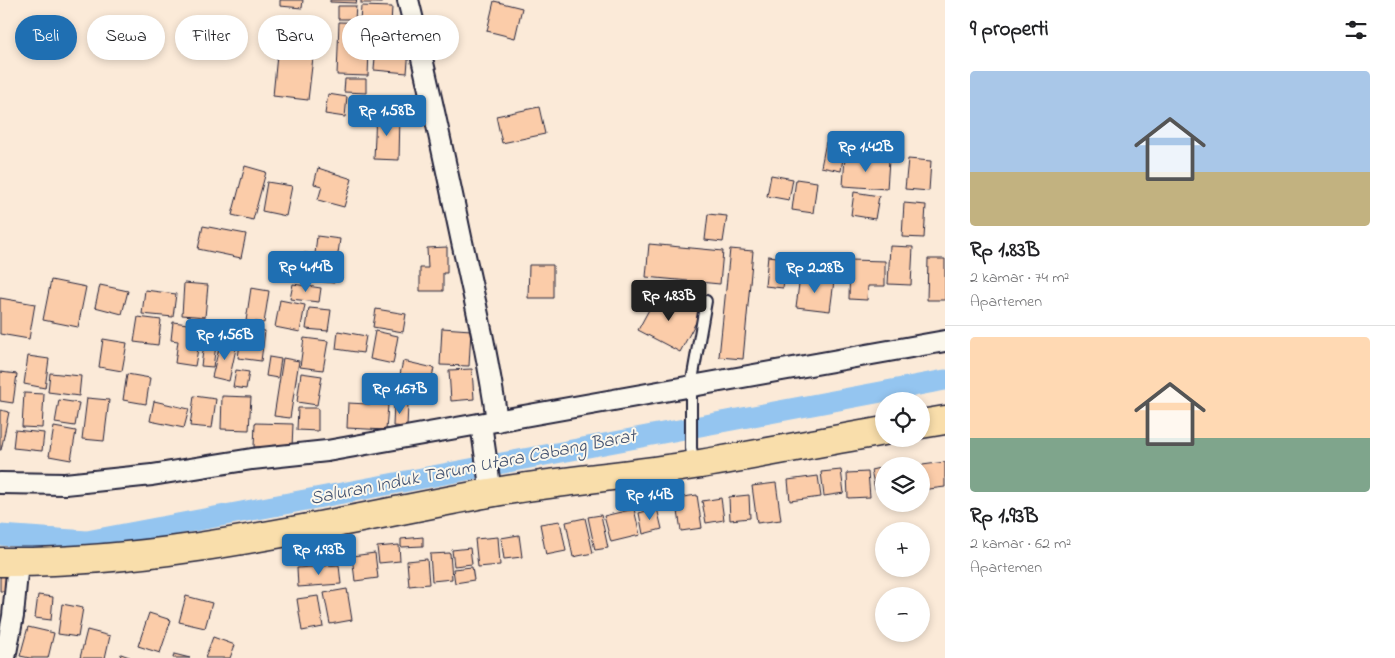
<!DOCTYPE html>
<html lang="id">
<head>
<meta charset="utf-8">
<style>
  body { margin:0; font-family:"Indie Flower",sans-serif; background:#f2f2f2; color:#202124; height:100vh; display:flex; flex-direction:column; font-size:19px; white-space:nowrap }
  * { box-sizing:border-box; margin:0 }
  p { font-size:16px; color:#757577 }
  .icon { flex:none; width:28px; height:28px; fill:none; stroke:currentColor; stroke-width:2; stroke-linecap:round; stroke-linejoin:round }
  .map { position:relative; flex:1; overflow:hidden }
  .panel { display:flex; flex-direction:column; background:#fff; width:450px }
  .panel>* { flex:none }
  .top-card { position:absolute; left:15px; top:15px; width:475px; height:45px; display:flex; gap:10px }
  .buttons { position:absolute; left:875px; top:392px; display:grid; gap:10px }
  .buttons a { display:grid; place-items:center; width:55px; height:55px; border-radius:50%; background:#fff; box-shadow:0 2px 8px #0003; font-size:25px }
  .price { position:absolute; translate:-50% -42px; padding:0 11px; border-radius:5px; background:#1f6fb2; color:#fff; font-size:16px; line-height:32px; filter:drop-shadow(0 1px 2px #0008) }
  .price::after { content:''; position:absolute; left:50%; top:30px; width:15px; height:11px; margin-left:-8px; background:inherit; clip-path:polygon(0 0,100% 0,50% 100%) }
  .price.current { background:#222; color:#fff }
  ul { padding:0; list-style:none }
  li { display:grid; align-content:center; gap:10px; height:265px; padding:0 25px }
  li+li { border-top:1px solid #e0e0e0 }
  li span { display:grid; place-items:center; height:155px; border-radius:5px; color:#555 }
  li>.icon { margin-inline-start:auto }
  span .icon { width:90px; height:90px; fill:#fffc; stroke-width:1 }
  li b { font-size:21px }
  h2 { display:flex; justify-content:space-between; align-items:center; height:60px; padding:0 25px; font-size:21px }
  .chip { padding:0 18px; border-radius:22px; background:#fff; box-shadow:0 2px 8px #0003; font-size:18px; line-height:45px }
  .chip.current { background:#1f6fb2; color:#fff }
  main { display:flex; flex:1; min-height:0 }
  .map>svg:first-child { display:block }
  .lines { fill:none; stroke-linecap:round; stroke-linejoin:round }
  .canal { stroke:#94c5f0; stroke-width:21 }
  .building { fill:#fbcca9; stroke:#22223b }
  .lane-casing { stroke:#22223b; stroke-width:14 }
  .street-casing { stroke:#22223b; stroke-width:24 }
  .primary-casing { stroke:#22223b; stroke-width:31 }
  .lane { stroke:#fbf7ec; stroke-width:10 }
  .street { stroke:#fbf7ec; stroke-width:20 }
  .primary { stroke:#f9deab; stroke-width:28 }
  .labels { text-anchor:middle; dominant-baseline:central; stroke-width:4; stroke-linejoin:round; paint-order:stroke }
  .water-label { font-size:19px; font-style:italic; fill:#445371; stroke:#fbf7ec }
</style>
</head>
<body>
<main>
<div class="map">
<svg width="945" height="658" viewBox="0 0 945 658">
  <rect width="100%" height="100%" fill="#fbead8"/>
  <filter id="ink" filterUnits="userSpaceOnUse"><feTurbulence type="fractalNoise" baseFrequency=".02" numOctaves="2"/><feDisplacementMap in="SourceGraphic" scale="10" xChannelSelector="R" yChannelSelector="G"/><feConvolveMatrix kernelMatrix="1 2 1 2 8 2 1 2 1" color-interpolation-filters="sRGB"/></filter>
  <g filter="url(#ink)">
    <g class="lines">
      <!-- canal -->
      <path class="canal" d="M0 535 87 541 945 380"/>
    </g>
    <!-- building -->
    <g class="building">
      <path d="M280 0H303L302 8 280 6Z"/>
      <path d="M330 0H357L356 3 330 2Z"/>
      <rect x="361" y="0" width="21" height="3"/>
      <path d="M494 1 522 8 515 38 487 31Z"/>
      <path d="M338 6H356L355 19H338Z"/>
      <path d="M361 6 392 7 391 23 360 21Z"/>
      <path d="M276 21 310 24 308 45 274 42Z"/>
      <path d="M339 22 370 23 368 76 337 75Z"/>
      <path d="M278 45 314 49 308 100 273 96Z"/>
      <path d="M376 45 409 49 407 73 374 70Z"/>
      <path d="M345 79H366V93L344 92Z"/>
      <path d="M328 94 347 97 345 117 325 114Z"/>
      <path d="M539 107 545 134 502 143 496 116Z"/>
      <path d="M376 113 400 114 399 160 374 159Z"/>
      <path d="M826 142 845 146 841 171 821 167Z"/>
      <path d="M845 157 889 160 887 189 843 186Z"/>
      <path d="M908 159 931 161 929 191 905 189Z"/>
      <path d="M245 166 266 172 253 220 232 215Z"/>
      <path d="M318 168 352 179 344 207 318 200 322 186 314 184Z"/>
      <path d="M771 175 793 179 789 200 767 196Z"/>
      <path d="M796 179 817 182 813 213 792 210Z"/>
      <path d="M267 182 292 186 286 216 262 211Z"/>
      <path d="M854 192 879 196 875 219 851 215Z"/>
      <path d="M904 203 926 205 924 238 902 237Z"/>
      <path d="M708 214 727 216 723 242 705 240Z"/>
      <path d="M203 226 246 234 241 258 198 249Z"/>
      <path d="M317 236 340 239 334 283 301 279 304 253 315 254Z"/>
      <path d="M649 244 723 251 720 284 646 277Z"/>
      <path d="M890 246 913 247 911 285 888 284Z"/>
      <path d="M447 247V273H443V291H420V268H428L427 248Z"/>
      <path d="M730 249 753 251 743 359 719 357Z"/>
      <path d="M768 256 787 258 783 288 765 286Z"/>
      <path d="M928 259H945V300H927Z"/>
      <path d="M850 260 885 261V286H868L867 300 849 299Z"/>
      <path d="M529 265H553V298H528Z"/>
      <path d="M800 276 834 281 830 311 796 307Z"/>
      <path d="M51 280 86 287 78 327 43 320Z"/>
      <path d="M184 283 208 285 205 317 182 315Z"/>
      <path d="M293 284 321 288 319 302 290 299Z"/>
      <path d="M100 285 128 291 122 314 95 307Z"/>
      <path d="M251 288 269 291 264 323 246 321Z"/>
      <path d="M145 290 176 294 173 317 142 314Z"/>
      <path d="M659 291 701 313 680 352 638 330Z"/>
      <path d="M0 298 35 304 29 339 0 334Z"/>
      <path d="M280 300 305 305 300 332 275 327Z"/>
      <path d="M309 308 331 310 328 331 306 329Z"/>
      <path d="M376 309 406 314 403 332 373 327Z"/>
      <path d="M138 317 161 320 158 345 134 342Z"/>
      <path d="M173 322 202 326 195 366 175 363 178 341 171 340Z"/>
      <path d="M242 328 265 331 261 361 238 358Z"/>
      <path d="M442 328 471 330 469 366 440 365Z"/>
      <path d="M338 331 366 336 363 353 336 349Z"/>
      <path d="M375 331 398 336 393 364 370 359Z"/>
      <path d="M205 336 217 338 213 367 201 366Z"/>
      <path d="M304 338 328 341 323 370 300 367Z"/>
      <path d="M103 339 127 343 122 371 99 367Z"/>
      <path d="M221 340 237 344 229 381 212 377Z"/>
      <path d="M28 356 49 359 45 388 24 384Z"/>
      <path d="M269 357 281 359 278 378 266 376Z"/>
      <path d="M283 358 299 361 290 418 274 416Z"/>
      <path d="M403 361 434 368 426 404 395 397Z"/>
      <path d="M472 369 474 399 451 401 449 370Z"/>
      <path d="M236 370 249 372 246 389 233 387Z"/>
      <path d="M0 372 17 374 13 403 0 401Z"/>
      <path d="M50 373 81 376 79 396 48 392Z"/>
      <path d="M301 373 322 376 317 405 297 402Z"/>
      <path d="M127 374 150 378 146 404 123 400Z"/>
      <path d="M24 393 44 394 42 428 22 427Z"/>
      <path d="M194 396 216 399 212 428 190 426Z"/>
      <path d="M222 396 251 397 249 430 221 429Z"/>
      <path d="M87 398 109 400 104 441 82 439Z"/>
      <path d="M59 400 79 403 75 426 55 423Z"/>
      <path d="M154 401 189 409 184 428 150 421Z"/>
      <path d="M348 403 388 405 386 430 347 428Z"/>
      <path d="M394 403 408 404 407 427 393 426Z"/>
      <path d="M298 408H318V431L297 430Z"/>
      <path d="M0 410 9 412 1 450H0Z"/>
      <path d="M255 423 293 424 292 447H254Z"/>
      <path d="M54 427 76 431 71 460 49 456Z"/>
      <path d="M15 430 44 433 42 451 13 448Z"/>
      <path d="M945 462V487L921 490V466H915Z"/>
      <path d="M884 467V487L875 489 871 470Z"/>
      <path d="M841 470 844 493 824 496 821 472Z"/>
      <path d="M868 472 870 497 848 498 847 473Z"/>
      <path d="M818 476 821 497 790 501 788 480Z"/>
      <path d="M776 483 781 520 757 523 752 486Z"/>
      <path d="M697 495 702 528 681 531 676 498Z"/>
      <path d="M749 495 750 518 730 520 729 497Z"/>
      <path d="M721 498 724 520 706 523 702 501Z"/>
      <path d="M657 508 662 529 643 534 639 513Z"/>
      <path d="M634 509 640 535 611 542 604 516Z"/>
      <path d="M601 515 608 548 595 550 588 517Z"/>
      <path d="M585 518 593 553 573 557 566 522Z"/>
      <path d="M560 521 566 551 546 555 540 524Z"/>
      <path d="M519 535 522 557 504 559 501 538Z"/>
      <path d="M423 537V546L401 547V539Z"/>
      <path d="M498 537 500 565 478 567 475 539Z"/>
      <path d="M399 545 400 561 379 563 377 547Z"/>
      <path d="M470 548 472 564 454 566 452 550Z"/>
      <path d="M375 553 378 578 355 581 352 556Z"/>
      <path d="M450 553 452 579 432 581 430 554Z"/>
      <path d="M427 559 429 584 409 586 407 561Z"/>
      <path d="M339 565 341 584 298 587 297 568Z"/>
      <path d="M0 567 8 568 7 591H0Z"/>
      <path d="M472 567 474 580 455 583 453 569Z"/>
      <path d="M347 589 352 620 330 624 324 593Z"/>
      <path d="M38 595 53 597 51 620 35 618Z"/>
      <path d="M186 596 212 603 205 628 179 622Z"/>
      <path d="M318 596 323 627 302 631 297 599Z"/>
      <path d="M62 604 83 608 78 637 58 634Z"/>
      <path d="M149 613 171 620 160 653 138 646Z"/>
      <path d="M28 627 54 633 48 658H30L20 656Z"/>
      <path d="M87 630 110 636 105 658H80Z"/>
      <path d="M213 637 235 645 230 658H205Z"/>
      <path d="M121 654 132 658H120Z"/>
      <path d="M174 654 190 658H173Z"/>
    </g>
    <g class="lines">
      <!-- lane casing -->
      <g class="lane-casing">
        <path id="lane" d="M694 463 691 448V386L706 301"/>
      </g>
      <!-- street casing -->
      <g class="street-casing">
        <g id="street">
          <path d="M408 0C428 80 445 161 462 242 475 301 489 361 497 421"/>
          <path d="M481 424 491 493"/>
          <path d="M0 483 65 484 152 475 252 459 327 451 945 341"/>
          <path d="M5 658 13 616 18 562"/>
        </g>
      </g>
      <!-- primary casing -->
      <g class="primary-casing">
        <g id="primary">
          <path d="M921 424 945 420"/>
          <path d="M0 562C165 564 327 523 489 493 556 481 626 476 694 465 757 455 820 442 884 431"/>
        </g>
      </g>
      <!-- lane -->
      <use href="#lane" class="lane"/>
      <!-- street -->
      <use href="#street" class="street"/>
      <!-- primary -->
      <use href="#primary" class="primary"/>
    </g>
  </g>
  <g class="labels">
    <!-- water labels -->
    <g class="water-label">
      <text transform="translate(473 468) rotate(-11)">Saluran Induk Tarum Utara Cabang Barat</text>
    </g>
  </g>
</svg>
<div class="buttons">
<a><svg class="icon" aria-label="locate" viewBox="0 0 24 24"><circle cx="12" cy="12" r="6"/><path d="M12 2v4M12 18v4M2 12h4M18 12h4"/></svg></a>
<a><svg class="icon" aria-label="layers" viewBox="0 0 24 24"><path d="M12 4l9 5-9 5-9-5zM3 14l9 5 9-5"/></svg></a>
<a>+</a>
<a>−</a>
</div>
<b class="price" style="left:387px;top:137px">Rp 1.58B</b>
<b class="price" style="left:866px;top:173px">Rp 1.42B</b>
<b class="price" style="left:306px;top:293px">Rp 4.14B</b>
<b class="price" style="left:815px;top:294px">Rp 2.28B</b>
<b class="price current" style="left:669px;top:322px">Rp 1.83B</b>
<b class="price" style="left:225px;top:361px">Rp 1.56B</b>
<b class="price" style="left:400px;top:415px">Rp 1.67B</b>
<b class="price" style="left:650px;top:521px">Rp 1.4B</b>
<b class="price" style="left:319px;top:576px">Rp 1.93B</b>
<div class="top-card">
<a class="chip current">Beli</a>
<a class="chip">Sewa</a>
<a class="chip">Filter</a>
<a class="chip">Baru</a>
<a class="chip">Apartemen</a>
</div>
</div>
<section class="panel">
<h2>9 properti<svg class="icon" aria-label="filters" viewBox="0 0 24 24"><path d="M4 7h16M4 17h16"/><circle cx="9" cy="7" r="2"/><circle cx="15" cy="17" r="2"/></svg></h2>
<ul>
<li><span style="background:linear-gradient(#a9c7e8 65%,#c2b280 0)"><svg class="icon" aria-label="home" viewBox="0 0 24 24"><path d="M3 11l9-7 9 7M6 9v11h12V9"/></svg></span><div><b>Rp 1.83B</b><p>2 kamar · 74 m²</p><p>Apartemen</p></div></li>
<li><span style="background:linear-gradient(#ffd9b3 65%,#7fa58c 0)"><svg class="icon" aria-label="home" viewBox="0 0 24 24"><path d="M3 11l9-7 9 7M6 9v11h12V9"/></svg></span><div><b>Rp 1.93B</b><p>2 kamar · 62 m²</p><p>Apartemen</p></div></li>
</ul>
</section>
</main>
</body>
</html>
